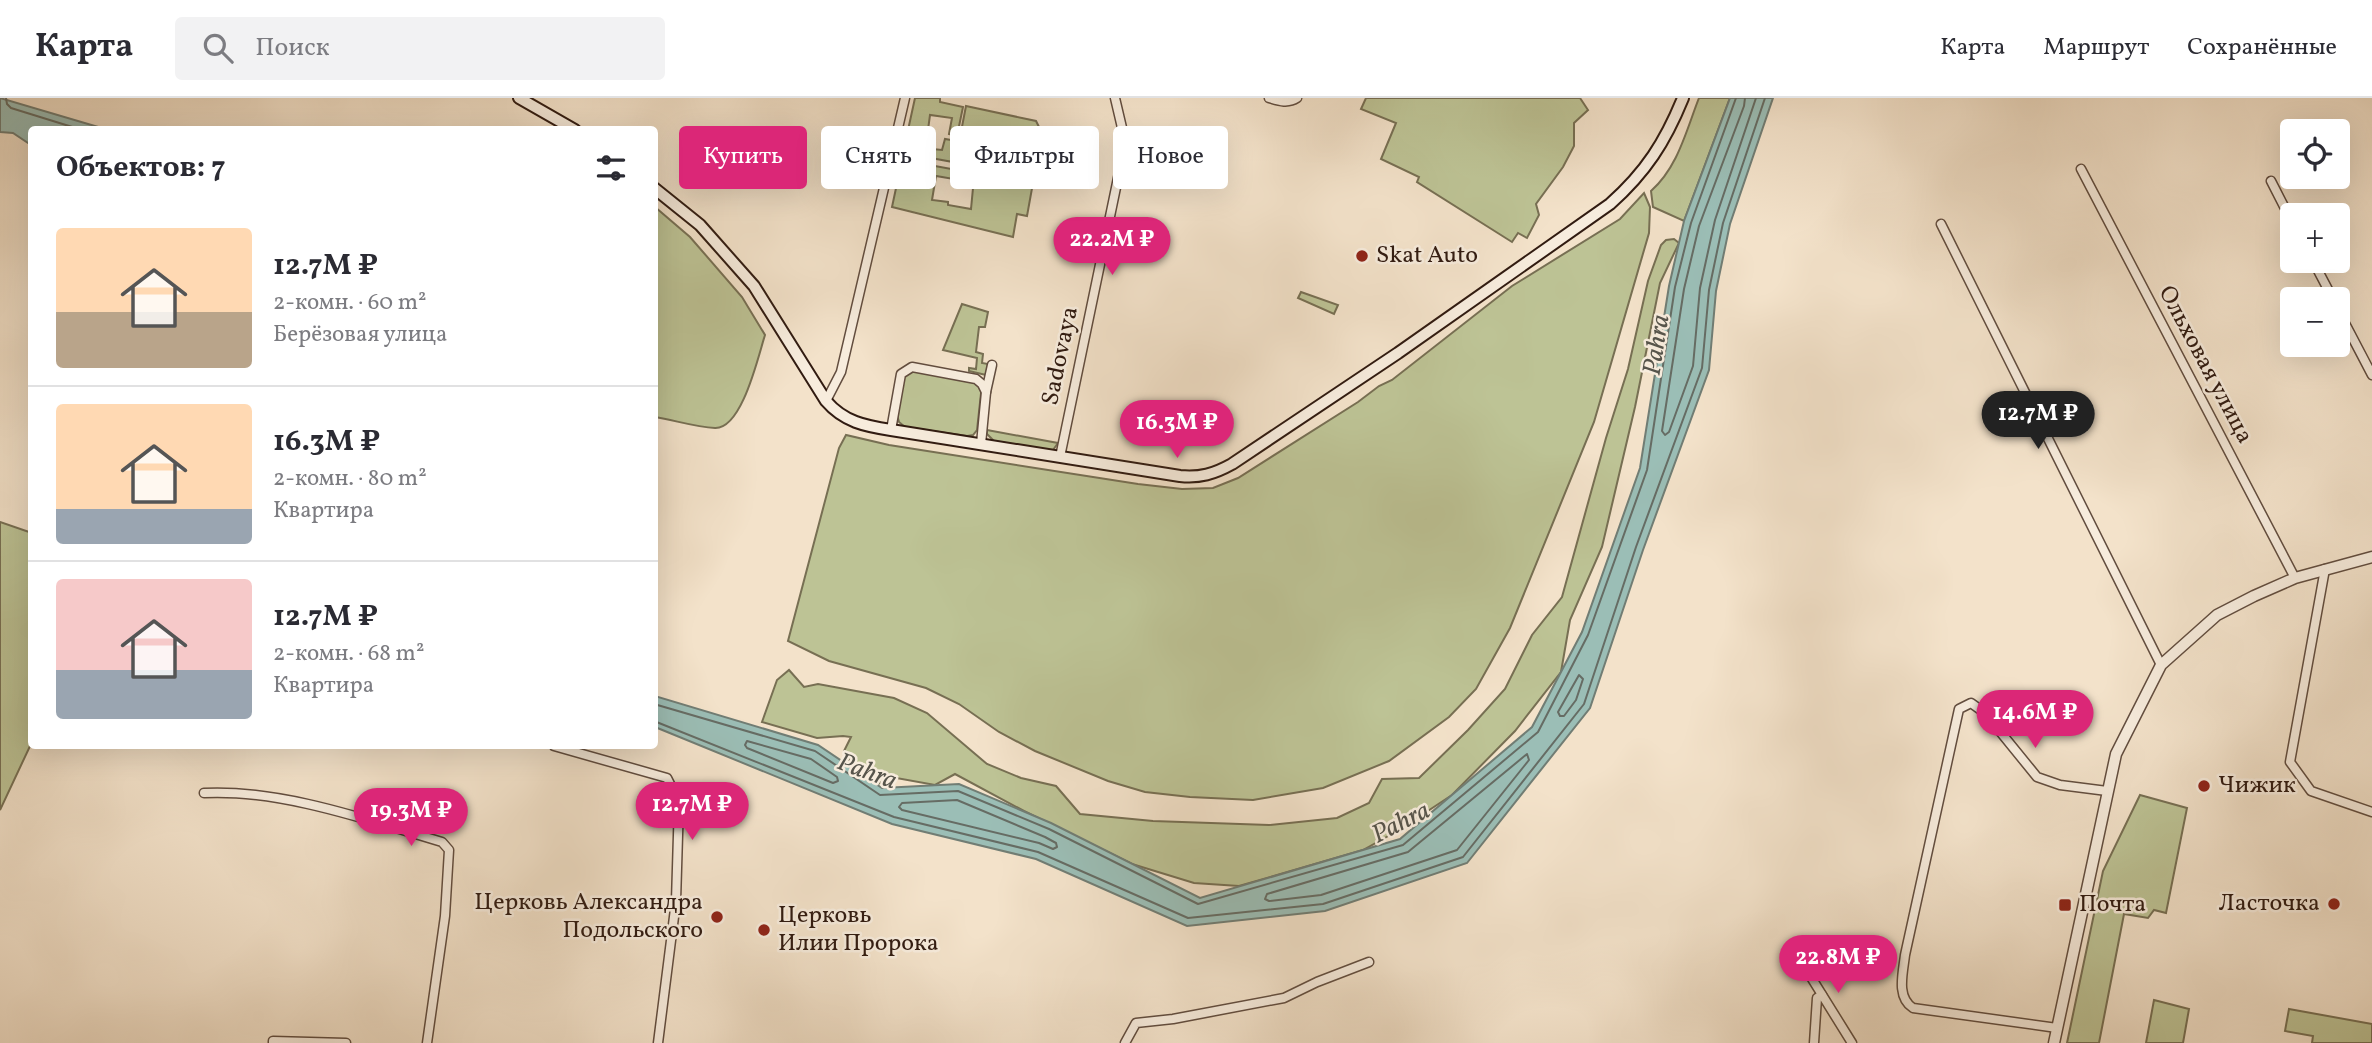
<!DOCTYPE html>
<html lang="ru">
<head>
<meta charset="utf-8">
<style>
  body { margin:0; font-family:Vollkorn,serif; background:#f2f2f3; color:#2b2b33; height:100vh; display:flex; flex-direction:column; font-size:26px; white-space:nowrap }
  * { box-sizing:border-box; margin:0 }
  p { font-size:23px; color:#7c7c81 }
  .icon { flex:none; width:38px; height:38px; fill:none; stroke:currentColor; stroke-width:2; stroke-linecap:round; stroke-linejoin:round }
  .map { position:relative; flex:1; overflow:hidden }
  .side { position:absolute; left:28px; top:28px; width:630px; height:623px; display:flex; flex-direction:column; background:#fff; border-radius:7px; box-shadow:0 7px 28px #0002 }
  .side>* { flex:none }
  .top-card { position:absolute; left:679px; top:28px; width:665px; height:63px; display:flex; gap:14px }
  .controls { position:absolute; left:2280px; top:21px; display:grid; gap:14px }
  .controls a { display:grid; place-items:center; width:70px; height:70px; border-radius:7px; background:#fff; box-shadow:0 7px 28px #0002; font-size:35px }
  .price { position:absolute; translate:-50% -60px; padding:0 16px; border-radius:24px; background:#db2777; color:#fff; font-size:23px; line-height:46px; filter:drop-shadow(0 2px 4px #0008) }
  .price::after { content:''; position:absolute; left:50%; top:42px; width:21px; height:16px; margin-left:-10px; background:inherit; clip-path:polygon(0 0,100% 0,50% 100%) }
  .price.selected { background:#222; color:#fff }
  ul { padding:0; list-style:none }
  li { display:flex; align-items:center; gap:21px; height:175px; padding:0 28px }
  li+li { border-top:2px solid #e1e1e2 }
  li span { display:grid; place-items:center; flex:none; width:196px; height:140px; border-radius:7px; color:#555 }
  li>.icon { margin-inline-start:auto }
  span .icon { width:84px; height:84px; fill:#fffc; stroke-width:1 }
  li b { font-size:30px }
  h2 { display:flex; justify-content:space-between; align-items:center; height:84px; padding:0 28px; font-size:30px }
  .chip { padding:0 24px; border-radius:7px; background:#fff; box-shadow:0 7px 28px #0002; font-size:24px; line-height:63px }
  .chip.selected { background:#db2777; color:#fff }
  header { display:flex; align-items:center; gap:42px; box-sizing:border-box; height:98px; padding:0 35px; background:#fff; border-bottom:2px solid #e1e1e2 }
  header strong { font-size:33px }
  nav { display:flex; gap:38px; margin-inline-start:auto; font-size:24px }
  .search { width:490px; height:63px; background:#f2f2f3; display:flex; align-items:center; gap:18px; box-sizing:border-box; padding:0 24px; border-radius:7px; color:#7c7c81; font-size:26px }
  .map>svg:first-child { display:block }
  .green { fill:#bdc395; stroke:#776f53; stroke-width:2 }
  .water { fill:#9bbeb6; stroke:#717d74; stroke-width:2 }
  .lines { fill:none; stroke-linecap:round; stroke-linejoin:round }
  .shore { stroke:#666c64; stroke-width:2 }
  .minor-casing { stroke:#624d3f; stroke-width:11 }
  .tertiary-casing { stroke:#624d3f; stroke-width:13 }
  .secondary-casing { stroke:#311b11; stroke-width:14 }
  .minor { stroke:#f7ecdd; stroke-width:8 }
  .tertiary { stroke:#f7ecdd; stroke-width:10 }
  .secondary { stroke:#f7ecdd; stroke-width:10 }
  .poi-dot { fill:#8f2418; stroke:#f7ecdd; stroke-width:2.5 }
  .labels { text-anchor:middle; dominant-baseline:central; stroke-width:5; stroke-linejoin:round; paint-order:stroke }
  .poi-label { font-size:24px; fill:#311b11; stroke:#f7ecdd; text-anchor:start }
  .street-label { font-size:24px; fill:#311b11; stroke:#f7ecdd }
  .water-label { font-size:26px; font-style:italic; fill:#56544b; stroke:#f7ecdd }
</style>
</head>
<body>
<header>
<strong>Карта</strong>
<div class="search"><svg class="icon" aria-label="search" viewBox="0 0 24 24"><circle cx="10" cy="10" r="6"/><path d="M15 15l6 6"/></svg>Поиск</div>
<nav><a>Карта</a><a>Маршрут</a><a>Сохранённые</a></nav>
</header>
<div class="map">
<svg width="2372" height="945" viewBox="0 0 2372 945">
  <rect width="100%" height="100%" fill="#f3e2ca"/>
  <filter id="stains"><feTurbulence type="fractalNoise" baseFrequency=".00286" numOctaves="4"/><feColorMatrix values="0 0 0 0 .2 0 0 0 0 .09 0 0 0 0 .02 0 0 0 .5 -.17"/></filter>
  <radialGradient id="worn" r=".72"><stop offset=".6" stop-color="#630" stop-opacity="0"/><stop offset="1" stop-color="#630" stop-opacity=".3"/></radialGradient>
  <!-- green -->
  <g class="green">
    <path d="M915 0H940V4L963 9 957 38 949 36 952 20 930 17 928 32H926L921 47 922 50 942 52 945 41 957 43 953 64 903 55Z"/>
    <path d="M1366 0H1580L1588 12 1574 25V48L1563 69 1536 106 1539 117 1527 140 1518 135 1512 144 1417 84 1419 79 1381 61 1396 25 1361 11Z"/>
    <path d="M1699 0H1730L1684 123 1653 109 1651 93C1678 69 1686 33 1699 0Z"/>
    <path d="M966 8 1036 23 1042 35 1027 118 1017 116 1013 139 892 109 902 62 957 72 955 86 954 81 936 78 932 102 948 104V107L971 111 973 90 959 86 962 72 991 77 997 45 960 39Z"/>
    <path d="M1644 95 1650 109 1649 135 1594 324 1510 530 1476 591 1449 619 1389 663 1323 690 1253 702 1190 699 1145 694 1108 683 1035 653 999 634 959 606 926 590 829 563 788 543 839 350 846 337 889 347 1138 386 1182 391 1213 390 1238 380 1358 304 1379 288 1392 282 1512 188 1620 121Z"/>
    <path d="M655 109 690 139 742 199 765 237C758 259 742 331 715 330 695 329 674 322 655 319Z"/>
    <path d="M1674 141 1679 145 1660 185 1635 309 1602 449 1570 522 1561 574 1515 633 1452 697 1399 732 1363 752 1239 788 1194 785 1132 766 1024 713 955 676 935 687 891 679 876 687C863 677 851 669 844 653L851 639 843 638 817 640 762 624 777 582 789 572 804 589 818 586 894 600 927 615 987 666 1021 680 1056 688 1080 716 1153 723 1269 727 1337 720 1369 705 1382 681 1419 680 1468 632 1505 591 1532 537 1562 499 1606 340 1628 271 1648 183 1661 147 1666 142Z"/>
    <path d="M1301 194 1338 207 1334 216 1298 200Z"/>
    <path d="M962 206 988 214 985 229H979L976 254 983 256 982 265 988 266 986 277 969 273V270L976 271 977 260 943 252Z"/>
    <path d="M912 269 982 286 977 332 973 337 967 338 905 329 899 324 897 317 905 273Z"/>
    <path d="M987 332 1058 345 1053 352H1048L994 343 987 336Z"/>
    <path d="M0 424 32 435 31 646 0 712Z"/>
    <path d="M2140 697 2187 710 2166 815 2154 812 2148 820 2124 816 2099 945H2067L2103 773Z"/>
    <path d="M2154 902 2189 911 2183 945H2146Z"/>
    <path d="M2289 911 2372 926V945H2312L2313 938 2285 933Z"/>
  </g>
  <!-- water -->
  <g class="water">
    <path d="M0 0 105 31 32 32 31 47 13 35 0 34Z"/>
    <path d="M1730 0H1773L1730 126 1716 193 1709 272 1643 452 1590 610 1467 765 1325 813 1187 828 1036 761 892 726 655 629V598L818 647 882 690 959 686 1051 725 1200 800 1400 741 1532 629 1582 534 1640 370 1669 188 1684 123Z"/>
  </g>
  <g class="lines">
    <!-- shore -->
    <g class="shore">
      <path d="M6 0 7 6 11 10 82 32"/>
      <path d="M1745 0 1744 8 1699 128 1684 191 1662 333 1665 337 1669 334 1693 268 1700 190 1715 122 1756 0"/>
      <path d="M1579 577 1583 581 1576 602 1564 618H1560L1558 614Z"/>
      <path d="M654 606 815 653 880 697 958 693 1049 731 1198 806 1403 747 1538 634 1588 537 1647 372 1675 189 1691 125 1736 0"/>
      <path d="M654 623 894 719 1038 754 1188 820 1323 806 1463 759 1584 606 1636 449 1702 270 1709 192 1723 125 1765 0"/>
      <path d="M747 643 811 661 837 679 838 683 833 685 747 650 745 647Z"/>
      <path d="M1527 656 1529 662 1457 752 1321 797 1269 803 1265 801 1267 796 1408 754Z"/>
      <path d="M957 702 1045 739 1056 745 1057 749 1053 751 1039 745 902 712 899 709 902 705Z"/>
    </g>
    <!-- minor casing -->
    <g class="minor-casing">
      <g id="minor">
        <path d="M1269 0C1279 3 1288 6 1297 0"/>
        <path d="M2081 71 2295 480"/>
        <path d="M2271 83 2292 124"/>
        <path d="M1941 126 2161 567"/>
        <path d="M2313 163 2333 201"/>
        <path d="M2338 212 2372 277"/>
        <path d="M826 303 841 274 905 0"/>
        <path d="M891 332 901 276 912 269 976 281 982 286 986 294"/>
        <path d="M981 346 986 294 992 267"/>
        <path d="M1060 359 1124 51 1123 34 1115 0"/>
        <path d="M2325 471 2290 664 2311 693 2372 714"/>
        <path d="M554 648 667 680 679 704 676 803 658 945"/>
        <path d="M204 695C280 691 368 722 442 744L449 752 445 818 427 945"/>
        <path d="M1801 863 1852 945"/>
        <path d="M2057 930 1913 910C1896 899 1903 875 1905 857L1959 611 1971 605 1985 615 2037 679 2060 687 2107 693"/>
        <path d="M273 945V943L346 945"/>
        <path d="M1125 945 1136 925 1173 921 1284 900 1317 884 1369 864"/>
        <path d="M1814 945 1817 900 1822 897"/>
      </g>
    </g>
    <!-- tertiary casing -->
    <g class="tertiary-casing">
      <path id="tertiary" d="M2054 945 2116 656 2161 567 2217 517 2254 498 2295 480 2372 459"/>
    </g>
    <!-- secondary casing -->
    <g class="secondary-casing">
      <g id="secondary">
        <path d="M519 0 575 32"/>
        <path d="M654 90 700 127 754 188 826 303C844 324 865 328 891 332L1180 378C1200 380 1214 376 1232 366L1398 255 1610 106C1646 74 1665 44 1683 0"/>
      </g>
    </g>
    <!-- minor -->
    <use href="#minor" class="minor"/>
    <!-- tertiary -->
    <use href="#tertiary" class="tertiary"/>
    <!-- secondary -->
    <use href="#secondary" class="secondary"/>
  </g>
  <!-- markers -->
  <g class="poi-dot">
    <circle cx="1362" cy="158" r="7"/>
    <circle cx="2204" cy="688" r="7"/>
    <circle cx="2334" cy="806" r="7"/>
    <rect x="2058" y="800" width="14" height="14" rx="3.5"/>
    <circle cx="717" cy="819" r="7"/>
    <circle cx="764" cy="832" r="7"/>
  </g>
  <g class="labels">
    <!-- poi labels -->
    <g class="poi-label">
      <text x="1376" y="158">Skat Auto</text>
      <text x="2218" y="688">Чижик</text>
      <text x="703" y="805" text-anchor="end">Церковь Александра<tspan x="703" dy="28">Подольского</tspan></text>
      <text x="2320" y="806" text-anchor="end">Ласточка</text>
      <text x="2079" y="807">Почта</text>
      <text x="778" y="818">Церковь<tspan x="778" dy="28">Илии Пророка</tspan></text>
    </g>
    <!-- street labels -->
    <g class="street-label">
      <text transform="translate(1061 258) rotate(-78)">Sadovaya</text>
      <text transform="translate(2205 267) rotate(62)">Ольховая улица</text>
    </g>
    <!-- water labels -->
    <g class="water-label">
      <text transform="translate(1657 247) rotate(-81)">Pahra</text>
      <text transform="translate(867 674) rotate(20)">Pahra</text>
      <text transform="translate(1401 725) rotate(-27)">Pahra</text>
    </g>
  </g>
  <rect width="100%" height="100%" filter="url(#stains)"/>
  <rect width="100%" height="100%" fill="url(#worn)"/>
</svg>
<div class="controls">
<a><svg class="icon" aria-label="locate" viewBox="0 0 24 24"><circle cx="12" cy="12" r="6"/><path d="M12 2v4M12 18v4M2 12h4M18 12h4"/></svg></a>
<a>+</a>
<a>−</a>
</div>
<b class="price" style="left:1112px;top:179px">22.2M ₽</b>
<b class="price selected" style="left:2038px;top:353px">12.7M ₽</b>
<b class="price" style="left:1177px;top:362px">16.3M ₽</b>
<b class="price" style="left:2035px;top:652px">14.6M ₽</b>
<b class="price" style="left:692px;top:744px">12.7M ₽</b>
<b class="price" style="left:411px;top:750px">19.3M ₽</b>
<b class="price" style="left:1838px;top:897px">22.8M ₽</b>
<div class="top-card">
<a class="chip selected">Купить</a>
<a class="chip">Снять</a>
<a class="chip">Фильтры</a>
<a class="chip">Новое</a>
</div>
<section class="side">
<h2>Объектов: 7<svg class="icon" aria-label="filters" viewBox="0 0 24 24"><path d="M4 7h16M4 17h16"/><circle cx="9" cy="7" r="2"/><circle cx="15" cy="17" r="2"/></svg></h2>
<ul>
<li><span style="background:linear-gradient(#ffd9b3 60%,#b9a48a 0)"><svg class="icon" aria-label="home" viewBox="0 0 24 24"><path d="M3 11l9-7 9 7M6 9v11h12V9"/></svg></span><div><b>12.7M ₽</b><p>2-комн. · 60 m²</p><p>Берёзовая улица</p></div></li>
<li><span style="background:linear-gradient(#ffd9b3 75%,#9aa5b1 0)"><svg class="icon" aria-label="home" viewBox="0 0 24 24"><path d="M3 11l9-7 9 7M6 9v11h12V9"/></svg></span><div><b>16.3M ₽</b><p>2-комн. · 80 m²</p><p>Квартира</p></div></li>
<li><span style="background:linear-gradient(#f6c9c9 65%,#9aa5b1 0)"><svg class="icon" aria-label="home" viewBox="0 0 24 24"><path d="M3 11l9-7 9 7M6 9v11h12V9"/></svg></span><div><b>12.7M ₽</b><p>2-комн. · 68 m²</p><p>Квартира</p></div></li>
</ul>
</section>
</div>
</body>
</html>
